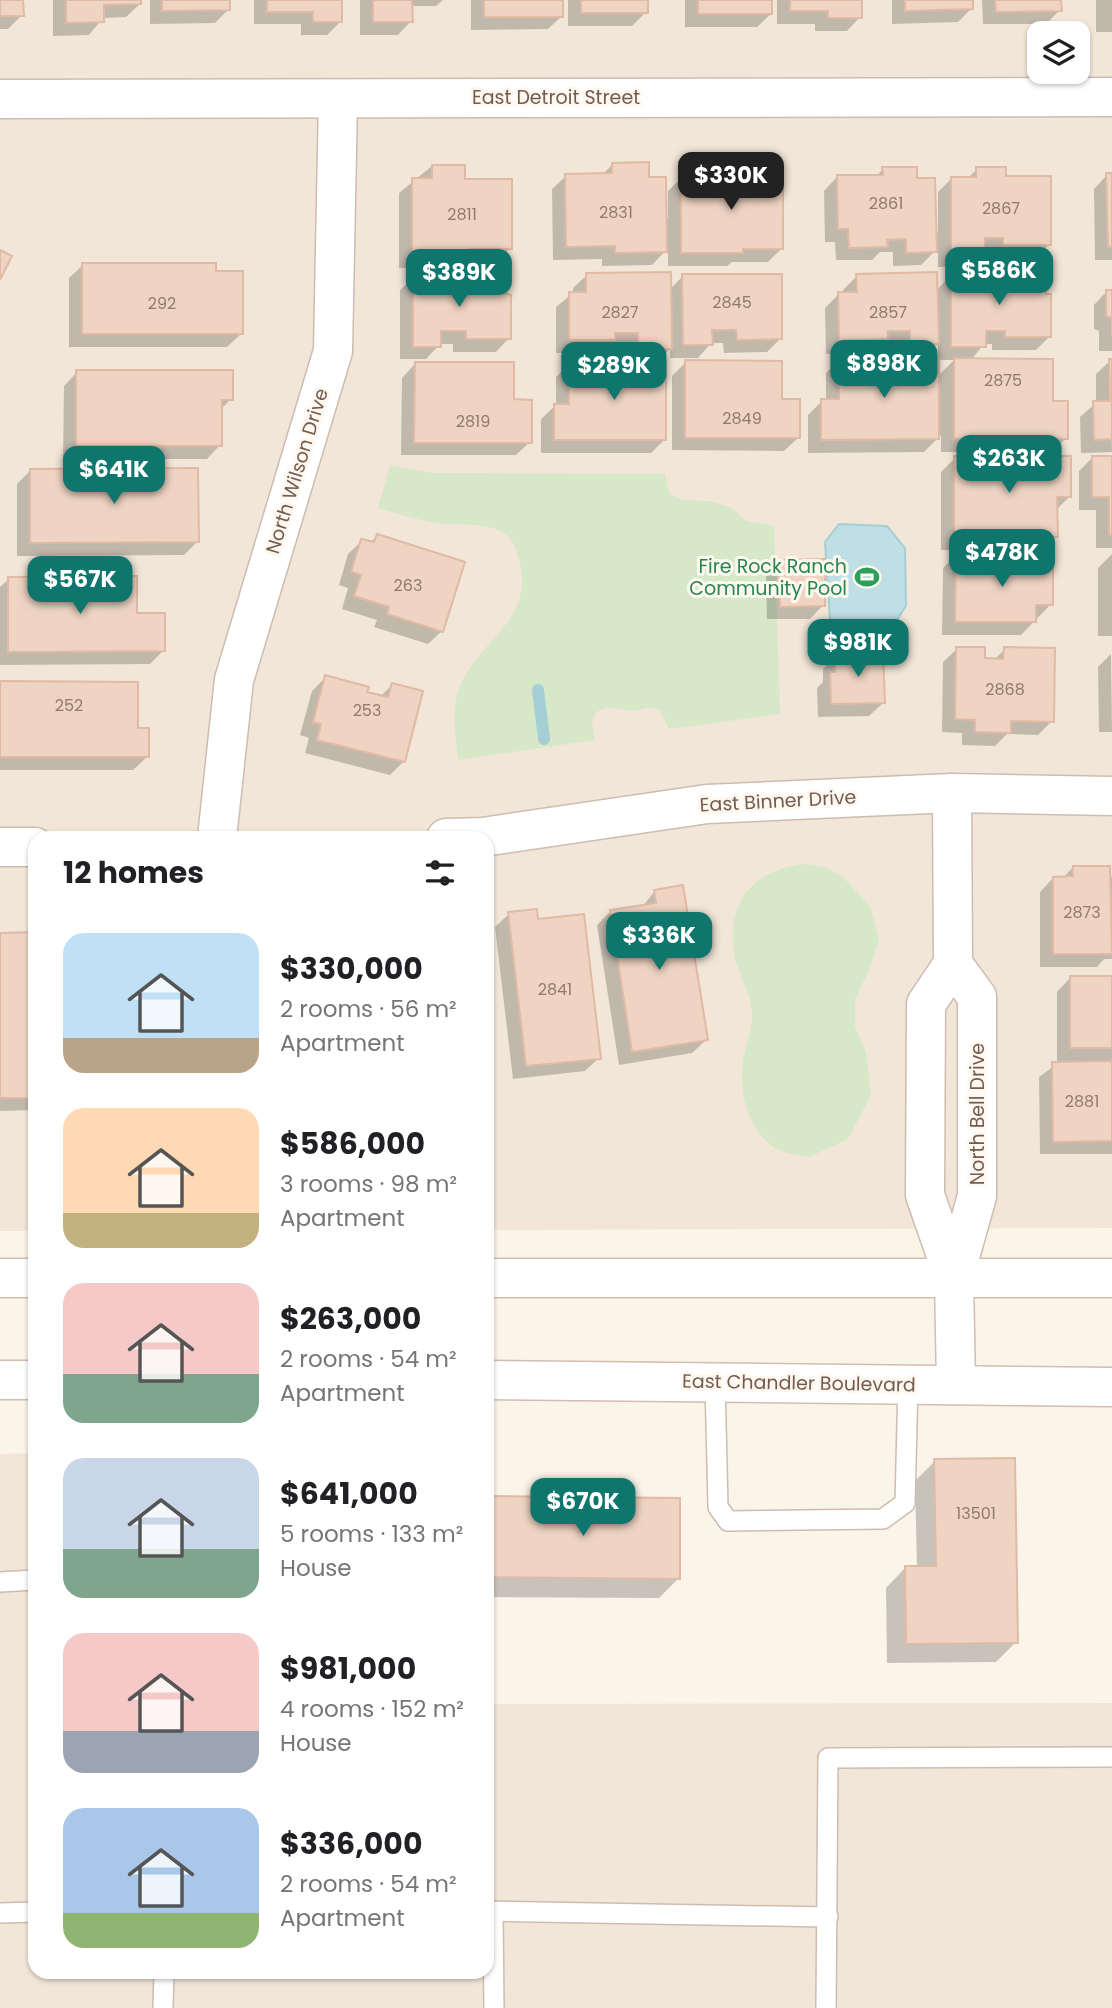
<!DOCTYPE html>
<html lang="en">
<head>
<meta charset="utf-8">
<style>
  body { margin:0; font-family:Poppins,sans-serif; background:#f2f2f2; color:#202124; height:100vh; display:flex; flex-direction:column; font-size:26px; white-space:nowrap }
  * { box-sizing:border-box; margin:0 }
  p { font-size:23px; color:#757577 }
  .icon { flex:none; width:38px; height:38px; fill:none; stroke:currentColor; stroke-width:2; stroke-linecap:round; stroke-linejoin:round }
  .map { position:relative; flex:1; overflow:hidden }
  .details { position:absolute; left:28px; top:831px; width:466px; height:1148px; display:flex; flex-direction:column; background:#fff; border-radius:21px; box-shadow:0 2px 5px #0004 }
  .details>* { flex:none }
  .fabs { position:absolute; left:1027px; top:21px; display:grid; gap:14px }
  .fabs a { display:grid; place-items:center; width:63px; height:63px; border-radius:14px; background:#fff; box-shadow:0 2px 5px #0004; font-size:35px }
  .price { position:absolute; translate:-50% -60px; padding:0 16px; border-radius:14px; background:#0f766e; color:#fff; font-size:23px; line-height:46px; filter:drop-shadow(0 2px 4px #0008) }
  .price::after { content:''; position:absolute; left:50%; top:42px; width:21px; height:16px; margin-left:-10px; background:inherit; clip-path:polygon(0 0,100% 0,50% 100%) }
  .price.on { background:#222; color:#fff }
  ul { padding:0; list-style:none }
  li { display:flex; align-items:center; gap:21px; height:175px; padding:0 35px }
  li span { display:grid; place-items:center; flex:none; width:196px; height:140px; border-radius:21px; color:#555 }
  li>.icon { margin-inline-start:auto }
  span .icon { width:84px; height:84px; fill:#fffc; stroke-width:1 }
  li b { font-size:30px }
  h2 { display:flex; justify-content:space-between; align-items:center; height:84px; padding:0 35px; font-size:30px }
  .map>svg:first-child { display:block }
  .residential { fill:#f2e6d8; fill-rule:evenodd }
  .green { fill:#d6e8c8 }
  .water { fill:#bfdfe4; stroke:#a6ced5; stroke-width:2 }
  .shadow { fill:#0003; fill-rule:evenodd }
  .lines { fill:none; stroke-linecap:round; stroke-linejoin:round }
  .stream { stroke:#a6ced5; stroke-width:12 }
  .building { fill:#efd4c3; stroke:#e0baa4; stroke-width:2 }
  .service-casing { stroke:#cdbcb0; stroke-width:22 }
  .minor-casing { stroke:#cdbcb0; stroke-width:41 }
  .secondary-casing { stroke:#d1beb0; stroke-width:41 }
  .service { stroke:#fff; stroke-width:19 }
  .minor { stroke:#fff; stroke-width:38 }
  .secondary { stroke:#fff; stroke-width:38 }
  .labels { text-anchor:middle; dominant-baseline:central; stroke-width:6; stroke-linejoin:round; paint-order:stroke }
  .number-label { font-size:16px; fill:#93796b }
  .street-label { font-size:19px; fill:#745b4e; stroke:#fef8f0 }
  .leisure-label { font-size:19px; fill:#27864d; stroke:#fef8f0; text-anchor:end }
</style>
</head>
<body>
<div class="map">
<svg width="1112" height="2008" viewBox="0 0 1112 2008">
  <rect width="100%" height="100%" fill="#fbf4e9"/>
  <!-- residential -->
  <g class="residential">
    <path d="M0 0H1112V1228L487 1230 486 838H35V1231H0ZM1040 33H1078V72H1040Z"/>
    <path d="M35 1453V1972H486L487 1704 1112 1703V2008H0V1454Z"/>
  </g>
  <!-- green -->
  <g class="green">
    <path d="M390 465 433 473 665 474 669 494 683 500 710 501 732 508 746 521 774 526 780 714 669 729 660 710 651 707 634 711 608 707 596 712 592 722 595 740 458 760C456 740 452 715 457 695 473 639 539 624 518 556 516 548 511 537 504 533 483 521 459 526 436 523 417 520 397 513 378 508Z"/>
    <path d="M803 864 825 867 843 877 870 906 879 940 869 970 855 999V1027L866 1052 871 1095 848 1139 809 1157C799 1155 782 1153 773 1147 750 1130 741 1100 742 1071 742 1052 753 1033 752 1013 751 991 737 973 734 952 727 900 754 871 803 864Z"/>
  </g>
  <!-- water -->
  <path class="water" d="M839 524 887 526 905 548 906 606 889 632 846 638 830 620 825 542Z"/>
  <!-- shadow -->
  <g class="shadow">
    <path d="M0 0H22V15L8 29H0Z"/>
    <path d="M53 0H139L140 4 126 17 103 18 89 35 53 36Z"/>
    <path d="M150 0H229V9L215 23 150 24Z"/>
    <path d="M254 0H340V22L327 35H301V24H254Z"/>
    <path d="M360 0H443L436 6H411V21L398 35H360Z"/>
    <path d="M471 0H561L562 16 548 29 471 30Z"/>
    <path d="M568 0H646V12L632 26H568Z"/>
    <path d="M685 0H771V14L757 27H685Z"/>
    <path d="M777 0H860V17L847 31H815V24H777Z"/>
    <path d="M892 0H971V9L958 22 892 24Z"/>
    <path d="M982 0H1060V10L1046 24H983Z"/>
    <rect x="1096" y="0" width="16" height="32"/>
    <path d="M612 165 648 179 665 218H668V191L682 177H696L705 169 736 177 782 248 768 262H732L727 266H668V248L652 265 602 266V259L553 260 552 189 566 176 602 175Z"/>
    <path d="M432 166 463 181 510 248 496 262H461L455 268H399V193Z"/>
    <path d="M883 169 916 179 935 233H938V192L951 179H967L977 169 1004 178 1049 245 1035 258H990V251H983L969 267H938V248L921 265 893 266V252H880L872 260H836L835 242H825L824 191 837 177H876Z"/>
    <path d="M1107 175H1112V260H1095L1094 189Z"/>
    <path d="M83 265 215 272 241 334 227 347H69V278Z"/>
    <path d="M587 275 670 289 683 276 780 339 767 352 724 353 723 343H711L698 358H670V349L655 363 665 439 651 453H541V419L556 405V377L570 363H626L625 346H607L599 353H556V307L573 293V288Z"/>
    <path d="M952 275 1045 296 1050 336 1036 350H992V344H984L971 360 1051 403 1066 438 1052 452H941V435L924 452 808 453V415L822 401H826V373L840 360H897V344H880L872 352 826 354 825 308 839 294H843V290L857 276 935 291ZM938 342V360H921ZM937 360H954L937 377Z"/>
    <path d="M414 277 492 291 509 338 496 352H453V344H440L426 359H400V290Z"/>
    <path d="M1107 291H1112V351H1099V331L1094 329V305Z"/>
    <path d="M1110 361 1112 452 1081 453 1080 417 1096 403V374Z"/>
    <path d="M686 362 780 401 798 438 784 451 672 450V376Z"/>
    <path d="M415 364 530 442 516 455H401L402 378Z"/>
    <path d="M77 372 231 399 220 410V445L207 459H63L64 386Z"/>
    <path d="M1093 457H1112V548H1096V510H1079V471Z"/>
    <path d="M955 458 1070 496 1056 510V536L1043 550H941V472Z"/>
    <path d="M31 470 197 542 184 555 17 556V484Z"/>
    <path d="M377 536 442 631 428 644 374 627 377 620 342 609 348 588 339 585 348 554 362 541 370 543Z"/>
    <path d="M1112 554V636H1098V568Z"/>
    <path d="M956 555 982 566H999L1007 558 1051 604 1021 635H942L943 568Z"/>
    <path d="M779 561 823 605 810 619H767L766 575Z"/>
    <path d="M9 579 135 615 163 651 150 664 0 665V587Z"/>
    <path d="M957 649 983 660 993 661 1005 649 1052 721 1038 735 1007 734 995 746 962 745V733L942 732 943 662Z"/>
    <path d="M1111 654 1112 732H1099L1098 667Z"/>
    <path d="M836 655 883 703 869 716 818 717 817 688 823 682V669Z"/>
    <path d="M326 677 380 697 392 685 403 762 390 775 305 753 309 738 300 735 312 691Z"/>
    <path d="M0 683 136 730 147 757 133 770H0Z"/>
    <path d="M1073 867 1112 877V959H1104L1097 967H1040V892L1053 878H1063Z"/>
    <path d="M655 891 706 1040 692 1053 619 1065 597 925 611 911 642 907Z"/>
    <path d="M509 914 536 921 599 1058 585 1071 513 1079 495 927Z"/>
    <path d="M0 934H35V1110L0 1111Z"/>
    <path d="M1070 978H1112V1154H1040L1039 1077 1057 1064V992Z"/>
    <path d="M935 1461 1016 1642 996 1662 887 1663 886 1588 905 1568H917L915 1481Z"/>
    <path d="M486 1498 679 1578 659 1598 486 1597Z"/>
  </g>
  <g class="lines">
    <!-- stream -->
    <path class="stream" d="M538 690 544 739"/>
  </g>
  <!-- building -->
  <g class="building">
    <path d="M0 0H23L24 16H0Z"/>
    <path d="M66 0H141V4L104 5V22L66 23Z"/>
    <path d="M162 0H230V10L162 11Z"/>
    <path d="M267 0H342V22H313V12H267Z"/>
    <path d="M373 0H412L413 22H373Z"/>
    <rect x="484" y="0" width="79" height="17"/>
    <rect x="581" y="0" width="67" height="13"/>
    <rect x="698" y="0" width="74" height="14"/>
    <path d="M790 0H862V18H828V11H790Z"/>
    <path d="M905 0H973V9L905 11Z"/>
    <path d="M995 0H1061L1062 11 996 12Z"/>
    <path d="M649 162V177H666L667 252 615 253V246L566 247 565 174 612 173V163Z"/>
    <path d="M432 165H465V179H512V249H470V255H412V178H432Z"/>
    <path d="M704 167H737V175H783V249H743V253H681V175H704Z"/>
    <path d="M882 167H917V178H935L937 252 906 253V239L887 240 888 247 849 248 848 229H838L837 175H883Z"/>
    <path d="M976 167H1006V176H1051V245H1003V238H985V254H951V177H976Z"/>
    <path d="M1106 173H1112V247H1108Z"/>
    <path d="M0 250 12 256 0 280Z"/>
    <path d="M82 263H216V271H243V334H82Z"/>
    <path d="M671 272 672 349H638V333H615V340H569V292H586V273Z"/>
    <path d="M937 272 939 344 910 345V331H888V339L839 341 838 292H857L856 274Z"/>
    <path d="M951 273H1046V294H1051V337H1005V331H986V347H951Z"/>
    <path d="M682 274H782V339L737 340 736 330H712L713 345H683Z"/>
    <path d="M413 275H494V290L511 295V339H466V331H441V347H413Z"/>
    <path d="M1106 290H1112V338V318L1106 316Z"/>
    <path d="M839 358H939V439L821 440V399H839Z"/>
    <path d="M954 358 1053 359V401H1068V439H954Z"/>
    <path d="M1109 359H1112V439L1094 440 1093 401H1110Z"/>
    <path d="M685 360 782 361V399H800V438H685Z"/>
    <path d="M415 362H514V399L532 400V443H414Z"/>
    <path d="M569 362H666V440H554V404H569Z"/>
    <path d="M76 370H233V400H222V446H76Z"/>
    <path d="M954 456H1071V497H1057L1058 537H954Z"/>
    <path d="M1092 456H1112V535H1109V497H1092Z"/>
    <path d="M198 468 199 542 30 543V469Z"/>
    <path d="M377 534 465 562 443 632 387 614 389 607 354 596 361 575 351 572 361 539 374 542Z"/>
    <path d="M956 553H983V565H1006V557H1053V605H1036V622H955Z"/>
    <path d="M825 559V606L780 607 778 560Z"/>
    <path d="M137 576V613H165V651L8 652V577Z"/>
    <path d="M956 647H985V658L1003 659 1004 647 1055 648 1054 722 1011 721V733L975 732V720L955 719Z"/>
    <path d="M883 652 885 703 831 704 830 672H835V653Z"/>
    <path d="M325 675 369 687 367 692 388 697 392 683 423 691 405 762 317 740 321 724 313 722Z"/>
    <path d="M0 681 138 682V728H149V757H0Z"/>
    <path d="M1073 866H1110L1112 954H1053V877L1073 876Z"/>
    <path d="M683 885 708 1040 632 1052 610 910 656 903 654 890Z"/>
    <path d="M537 909 538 919 584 914 601 1059 526 1066 508 912Z"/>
    <path d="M35 932V1098H0V933Z"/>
    <rect x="1070" y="976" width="42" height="72"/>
    <path d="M1112 1061V1141L1053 1142 1052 1062Z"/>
    <path d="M1015 1458 1018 1643 906 1644 905 1566H936L934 1459Z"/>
    <path d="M486 1496 680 1498V1579L486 1577Z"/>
  </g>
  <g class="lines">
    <!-- service casing -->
    <g class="service-casing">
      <g id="service">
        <path d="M715 1382 718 1507 728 1521 883 1519 905 1503 908 1384"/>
        <path d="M0 1582 35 1580"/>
        <path d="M486 1911 828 1917"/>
        <path d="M493 1911 494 2008"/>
        <path d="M0 1913 35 1912"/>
        <path d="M163 2008 164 1972"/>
        <path d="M826 2008 828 1758 1112 1757"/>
      </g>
    </g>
    <!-- minor casing -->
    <g class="minor-casing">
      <g id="minor">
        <path d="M0 99 1112 97"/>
        <path d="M952 793 953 964 926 1004 925 1195 954 1278"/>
        <path d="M217 838 234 680 333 351 338 99"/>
        <path d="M446 838 483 837 707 804 952 793 1112 796"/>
        <path d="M0 847H35"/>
        <path d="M953 964 977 997V1196L954 1278"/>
      </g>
    </g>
    <!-- secondary casing -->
    <g class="secondary-casing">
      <g id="secondary">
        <path d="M0 1278H35"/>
        <path d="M486 1278H1112"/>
        <path d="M954 1278 956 1385"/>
        <path d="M0 1380H35"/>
        <path d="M486 1380 1112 1387"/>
      </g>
    </g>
    <!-- service -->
    <use href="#service" class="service"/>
    <!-- minor -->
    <use href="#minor" class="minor"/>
    <!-- secondary -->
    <use href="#secondary" class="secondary"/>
  </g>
  <!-- icons -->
  <defs>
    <g id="stadium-bare" transform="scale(1.89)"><path d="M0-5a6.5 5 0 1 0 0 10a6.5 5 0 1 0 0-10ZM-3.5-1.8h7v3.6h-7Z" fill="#2e9e5b" stroke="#fef8f0" stroke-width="2.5" paint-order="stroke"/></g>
  </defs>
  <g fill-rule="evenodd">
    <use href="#stadium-bare" x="867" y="577"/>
  </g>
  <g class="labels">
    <!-- number labels -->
    <g class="number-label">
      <text x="886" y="203">2861</text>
      <text x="1001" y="208">2867</text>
      <text x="616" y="212">2831</text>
      <text x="462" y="214">2811</text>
      <text x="732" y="302">2845</text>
      <text x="162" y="303">292</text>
      <text x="620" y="312">2827</text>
      <text x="888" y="312">2857</text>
      <text x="1003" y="380">2875</text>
      <text x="742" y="418">2849</text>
      <text x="473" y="421">2819</text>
      <text x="408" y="585">263</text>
      <text x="1005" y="689">2868</text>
      <text x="69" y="705">252</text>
      <text x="367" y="710">253</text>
      <text x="1082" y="912">2873</text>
      <text x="555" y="989">2841</text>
      <text x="1082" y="1101">2881</text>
      <text x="976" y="1513">13501</text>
    </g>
    <!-- street labels -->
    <g class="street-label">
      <text x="556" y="97">East Detroit Street</text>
      <text transform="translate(297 471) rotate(-73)">North Wilson Drive</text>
      <text transform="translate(778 801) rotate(-3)">East Binner Drive</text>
      <text transform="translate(977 1114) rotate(-90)">North Bell Drive</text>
      <text transform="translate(799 1383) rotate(1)">East Chandler Boulevard</text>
    </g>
    <!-- leisure labels -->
    <g class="leisure-label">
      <text x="847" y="566">Fire Rock Ranch<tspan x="847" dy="22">Community Pool</tspan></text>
    </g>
  </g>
</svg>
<div class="fabs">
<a><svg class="icon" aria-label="layers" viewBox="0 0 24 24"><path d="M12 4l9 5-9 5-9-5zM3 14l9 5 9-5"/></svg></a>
</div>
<b class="price on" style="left:731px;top:212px">$330K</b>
<b class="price" style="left:999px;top:307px">$586K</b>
<b class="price" style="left:459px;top:309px">$389K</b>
<b class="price" style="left:884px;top:400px">$898K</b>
<b class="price" style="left:614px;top:402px">$289K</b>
<b class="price" style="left:1009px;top:495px">$263K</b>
<b class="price" style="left:114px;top:506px">$641K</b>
<b class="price" style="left:1002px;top:589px">$478K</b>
<b class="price" style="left:80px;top:616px">$567K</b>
<b class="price" style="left:858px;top:679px">$981K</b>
<b class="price" style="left:659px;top:972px">$336K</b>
<b class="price" style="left:583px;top:1538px">$670K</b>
<section class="details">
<h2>12 homes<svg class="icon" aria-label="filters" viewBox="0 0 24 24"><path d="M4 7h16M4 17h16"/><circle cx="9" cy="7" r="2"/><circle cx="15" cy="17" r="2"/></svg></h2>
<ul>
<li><span style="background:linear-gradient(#bfe0f5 75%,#b9a48a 0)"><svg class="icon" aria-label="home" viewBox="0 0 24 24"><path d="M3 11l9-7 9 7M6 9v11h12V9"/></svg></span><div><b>$330,000</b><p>2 rooms · 56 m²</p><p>Apartment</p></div></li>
<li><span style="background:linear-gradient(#ffd9b3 75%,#c2b280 0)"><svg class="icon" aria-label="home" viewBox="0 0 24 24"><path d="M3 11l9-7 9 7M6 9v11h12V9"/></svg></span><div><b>$586,000</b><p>3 rooms · 98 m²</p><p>Apartment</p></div></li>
<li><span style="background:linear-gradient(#f6c9c9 65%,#7fa58c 0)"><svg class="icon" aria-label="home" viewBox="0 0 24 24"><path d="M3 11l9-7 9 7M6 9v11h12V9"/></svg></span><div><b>$263,000</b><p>2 rooms · 54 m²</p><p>Apartment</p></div></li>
<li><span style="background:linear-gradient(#c9d6e8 65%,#7fa58c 0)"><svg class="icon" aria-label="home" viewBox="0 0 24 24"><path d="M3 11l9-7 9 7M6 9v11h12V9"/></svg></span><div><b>$641,000</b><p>5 rooms · 133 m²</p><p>House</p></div></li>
<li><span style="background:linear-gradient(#f6c9c9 70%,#9aa5b1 0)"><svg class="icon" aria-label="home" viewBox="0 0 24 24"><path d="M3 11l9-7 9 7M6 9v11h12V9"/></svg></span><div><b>$981,000</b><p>4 rooms · 152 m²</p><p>House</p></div></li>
<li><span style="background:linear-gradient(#a9c7e8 75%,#8fb573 0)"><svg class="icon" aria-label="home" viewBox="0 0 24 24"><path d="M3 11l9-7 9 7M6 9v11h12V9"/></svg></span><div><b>$336,000</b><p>2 rooms · 54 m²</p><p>Apartment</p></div></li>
</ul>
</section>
</div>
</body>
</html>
